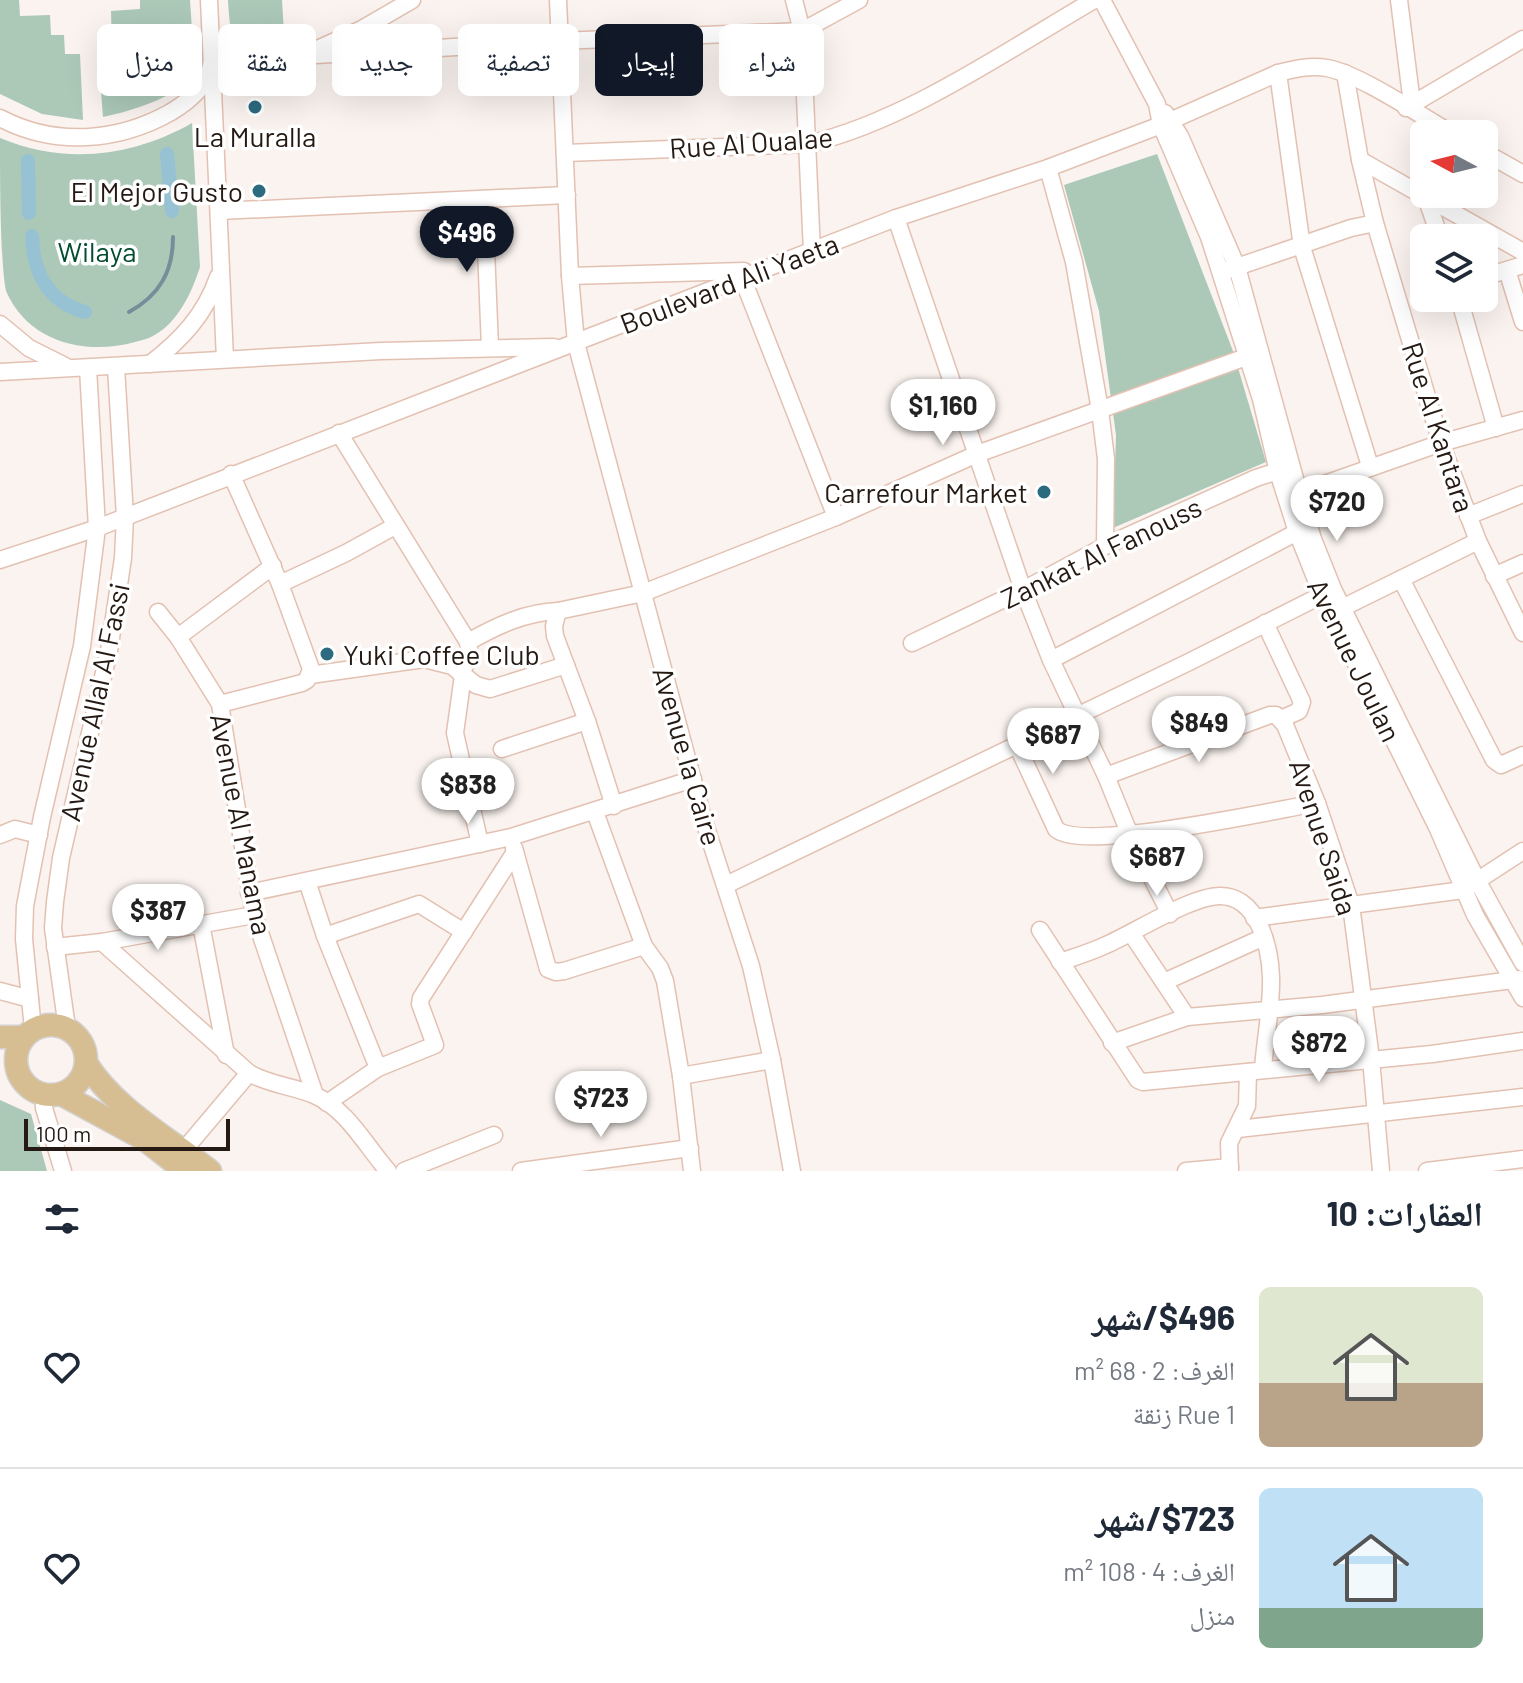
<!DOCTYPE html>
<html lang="ar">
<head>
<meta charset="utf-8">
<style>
  body { margin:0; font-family:Barlow,"Noto Naskh Arabic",sans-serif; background:#f6f6f7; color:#1f2937; direction:rtl; height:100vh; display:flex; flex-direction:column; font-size:30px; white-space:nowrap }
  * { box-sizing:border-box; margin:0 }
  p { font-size:26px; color:#747a83 }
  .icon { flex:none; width:44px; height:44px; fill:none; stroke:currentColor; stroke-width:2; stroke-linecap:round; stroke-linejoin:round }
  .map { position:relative; height:1171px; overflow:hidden; direction:ltr }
  .details { display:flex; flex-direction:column; background:#fff; flex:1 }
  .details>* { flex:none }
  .banner { position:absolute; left:24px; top:24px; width:800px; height:72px; direction:rtl; display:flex; gap:16px }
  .needle { width:52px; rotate:277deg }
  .buttons { position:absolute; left:1410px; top:120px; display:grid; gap:16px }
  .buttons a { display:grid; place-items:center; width:88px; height:88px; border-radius:12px; background:#fff; box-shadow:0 8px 32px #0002; font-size:40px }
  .scale { position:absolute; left:24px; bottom:20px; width:206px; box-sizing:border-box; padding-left:8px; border:4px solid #251913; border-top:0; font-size:22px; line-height:28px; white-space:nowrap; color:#251913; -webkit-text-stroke:6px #fff; paint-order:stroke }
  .price { position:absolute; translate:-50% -68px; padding:0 18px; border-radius:28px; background:#fff; color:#222; font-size:26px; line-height:52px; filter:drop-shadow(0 2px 4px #0008) }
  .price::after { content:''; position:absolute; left:50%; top:48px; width:24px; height:18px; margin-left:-12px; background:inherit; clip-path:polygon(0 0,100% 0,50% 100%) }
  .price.selected { background:#111827; color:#fff }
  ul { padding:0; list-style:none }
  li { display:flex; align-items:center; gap:24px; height:200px; padding:0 40px }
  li+li { border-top:2px solid #e0e1e3 }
  li span { display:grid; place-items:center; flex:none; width:224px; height:160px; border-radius:12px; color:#555 }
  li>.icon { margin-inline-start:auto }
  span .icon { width:96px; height:96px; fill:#fffc; stroke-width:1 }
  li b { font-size:34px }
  h2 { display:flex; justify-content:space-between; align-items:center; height:96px; padding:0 40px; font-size:34px }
  .tag { padding:0 28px; border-radius:12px; background:#fff; box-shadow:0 8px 32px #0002; font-size:28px; line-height:72px }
  .tag.selected { background:#111827; color:#fff }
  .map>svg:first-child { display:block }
  .green { fill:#acc9b8 }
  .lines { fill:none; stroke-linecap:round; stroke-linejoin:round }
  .stream { stroke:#758f9a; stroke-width:4 }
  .canal { stroke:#97c2d4; stroke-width:14 }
  .minor-casing { stroke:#e3c1b2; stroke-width:19 }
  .major-casing { stroke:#d3d1d0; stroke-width:25 }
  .minor { stroke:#fff; stroke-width:16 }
  .major { stroke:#d6be92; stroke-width:22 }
  .poi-dot { fill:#2c6a80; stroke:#fff; stroke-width:3 }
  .labels { text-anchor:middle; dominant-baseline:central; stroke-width:7; stroke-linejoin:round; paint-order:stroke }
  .poi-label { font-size:28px; fill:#251913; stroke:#fff; text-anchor:end }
  .street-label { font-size:28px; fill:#251913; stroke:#fff }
  .park-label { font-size:28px; fill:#024c30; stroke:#fff }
</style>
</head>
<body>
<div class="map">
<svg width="1523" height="1171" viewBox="0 0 1523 1171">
  <rect width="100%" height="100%" fill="#faf3ef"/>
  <!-- green -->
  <g class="green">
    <path d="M0 0H19L20 16 50 15 51 35H64L65 54H80L83 120 42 114 0 94Z"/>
    <path d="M140 0H190L192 30H199C201 41 203 57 198 68 185 96 131 111 103 117L98 52H112L111 11 140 9Z"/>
    <path d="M228 0H282L285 50C235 52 231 53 228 0Z"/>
    <path d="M192 123 200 267C192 292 178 323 153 336 148 339 141 340 135 342 85 356 28 342 6 291 0 261 0 175 0 138 65 165 132 157 192 123Z"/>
    <path d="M1157 154 1233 351 1266 462 1113 528 1116 435 1099 311 1064 185Z"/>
    <path d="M0 1100 31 1114 47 1171H0Z"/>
  </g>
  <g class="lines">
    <!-- stream -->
    <path class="stream" d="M129 312C160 295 173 271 173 237"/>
    <!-- canal -->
    <g class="canal">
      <path d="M167 154 172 211"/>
      <path d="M28 161 29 213"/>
      <path d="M32 236C33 272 48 302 85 312"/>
    </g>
    <!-- minor casing -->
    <g class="minor-casing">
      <g id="minor">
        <path d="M209 0 225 359"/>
        <path d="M558 0 570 276 576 343 703 818 751 966 772 1060 792 1171"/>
        <path d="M794 0 802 31 812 252"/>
        <path d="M1102 0 1157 104 1161 125 1209 237 1261 399 1278 472 1297 532 1322 595 1438 829 1475 915 1523 998"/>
        <path d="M1399 0 1412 104"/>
        <path d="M313 51 362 29 412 0"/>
        <path d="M1278 73 1302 247 1370 466"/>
        <path d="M1345 73 1360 160 1375 223 1441 443 1478 541 1523 633"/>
        <path d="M1406 108 1523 39"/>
        <path d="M1165 113 1180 136 1237 267 1299 493 1313 539 1333 589 1477 880 1523 963"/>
        <path d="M0 118C55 147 118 142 171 112 191 100 208 85 212 61L560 41 802 31 859 0"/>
        <path d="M1484 152 1523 174"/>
        <path d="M565 153 808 144C906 121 1006 51 1094 0"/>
        <path d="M1360 160 1523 252"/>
        <path d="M1048 168 1074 262 1100 410 1106 459 1105 546"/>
        <path d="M484 199 490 348"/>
        <path d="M1427 200 1440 238"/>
        <path d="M219 211 567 195"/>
        <path d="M896 218 1023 590 1051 660 1106 776 1130 835 1170 914"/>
        <path d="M1228 270 1351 228 1375 223"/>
        <path d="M1507 270 1523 322"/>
        <path d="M570 276 744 271"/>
        <path d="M742 277 836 517"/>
        <path d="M1484 277 1523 265"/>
        <path d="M1459 298 1496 428"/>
        <path d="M0 324 29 348 65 366"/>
        <path d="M150 364C181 340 205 315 218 277"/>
        <path d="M0 372 381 351 554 347"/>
        <path d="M339 433 468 642 470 658 460 673"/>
        <path d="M1299 493 1441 443 1523 420"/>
        <path d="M1468 516 1523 494"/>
        <path d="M0 560 97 528 896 218 1048 168 1161 125 1278 73C1294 69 1310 65 1327 68 1360 74 1421 116 1453 134"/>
        <path d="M1494 576 1523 563"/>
        <path d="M1401 579 1494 760 1501 765 1523 755"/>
        <path d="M280 584 346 553 395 526"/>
        <path d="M1342 608 1478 541"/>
        <path d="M158 612 178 637 220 704 254 915 315 1095"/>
        <path d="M1265 623 1302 702 1299 711 1281 719"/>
        <path d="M178 637 273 566"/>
        <path d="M468 642C496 626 526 612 558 611"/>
        <path d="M912 643 1023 590 1105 546 1256 478 1287 468"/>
        <path d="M1051 660 1305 528"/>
        <path d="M310 675 424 659 452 666 476 685 490 689 566 665"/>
        <path d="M463 675 455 733 480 844"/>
        <path d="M220 704 302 683 307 680 311 669 280 584 231 474"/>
        <path d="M1016 743 1056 829C1082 853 1275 810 1317 803"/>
        <path d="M502 749 587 721"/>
        <path d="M1106 776 1270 715H1276L1285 725 1317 803 1351 905 1371 1059 1381 1171"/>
        <path d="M614 806 587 721 555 636 554 626 558 611 643 593 836 517 977 454 1260 352"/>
        <path d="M595 812 644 946 660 968 665 981 681 1076 692 1171"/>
        <path d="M0 835 15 829 39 835"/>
        <path d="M514 848 548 969 556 972 564 971 644 946"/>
        <path d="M307 881 325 936 378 1068"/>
        <path d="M726 885 1189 662 1328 592"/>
        <path d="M249 893 511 837 693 779"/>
        <path d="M1254 918 1463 890 1523 851"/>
        <path d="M201 924 226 1055"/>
        <path d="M1040 930 1138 1080 1143 1082 1432 1054 1523 1041"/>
        <path d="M1131 933 1187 1017"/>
        <path d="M325 936 419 904 464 932"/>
        <path d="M102 942 249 1073C270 1085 293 1086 314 1095 347 1109 366 1146 388 1171"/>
        <path d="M55 947 102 942 254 915"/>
        <path d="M1060 962C1075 957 1091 952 1106 945 1134 933 1191 896 1220 896 1258 896 1270 947 1271 977 1272 1006 1265 1040 1263 1069"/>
        <path d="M1164 982 1264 937"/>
        <path d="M0 991 30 999"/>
        <path d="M33 1029 24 939 25 906 42 817 82 646 97 528 88 368"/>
        <path d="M72 1032 66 1021 53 928 55 902 61 858 109 651 123 558 125 517 116 367"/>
        <path d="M1112 1043 1187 1017 1322 1005 1520 979"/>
        <path d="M681 1076 772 1060"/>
        <path d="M44 1095V1108L63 1171"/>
        <path d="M327 1103 378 1068 435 1045 420 1004 421 998 515 852"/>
        <path d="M1238 1129 1523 1097"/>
        <path d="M184 1150 249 1073"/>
        <path d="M404 1171 494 1135"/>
        <path d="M521 1171 690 1148"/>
        <path d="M1186 1171 1230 1167"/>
        <path d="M1230 1171 1229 1143 1247 1106 1248 1072"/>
        <path d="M1427 1171 1523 1159"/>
      </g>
    </g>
    <!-- major casing -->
    <g class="major-casing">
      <g id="major">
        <circle cx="51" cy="1060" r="35"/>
        <path d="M0 1037H24"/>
        <path d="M86 1063C115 1109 167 1137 210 1171"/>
        <path d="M61 1094 144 1139 185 1171"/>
      </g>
    </g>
    <!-- minor -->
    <use href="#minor" class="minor"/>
    <!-- major -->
    <use href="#major" class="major"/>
  </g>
  <!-- markers -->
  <g class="poi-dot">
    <circle cx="255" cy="107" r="8"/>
    <circle cx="259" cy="191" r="8"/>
    <circle cx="1044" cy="492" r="8"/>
    <circle cx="327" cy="654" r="8"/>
  </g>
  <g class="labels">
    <!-- poi labels -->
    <g class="poi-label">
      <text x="255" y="136" text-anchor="middle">La Muralla</text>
      <text x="243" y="191">El Mejor Gusto</text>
      <text x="1028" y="492">Carrefour Market</text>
      <text x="343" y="654" text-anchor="start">Yuki Coffee Club</text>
    </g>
    <!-- street labels -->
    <g class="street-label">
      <text transform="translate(751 142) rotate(-4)">Rue Al Oualae</text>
      <text transform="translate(729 283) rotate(-21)">Boulevard Ali Yaeta</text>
      <text transform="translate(1439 427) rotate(72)">Rue Al Kantara</text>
      <text transform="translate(1101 552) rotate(-26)">Zankat Al Fanouss</text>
      <text transform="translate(1355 660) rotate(64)">Avenue Joulan</text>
      <text transform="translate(94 702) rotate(-78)">Avenue Allal Al Fassi</text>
      <text transform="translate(688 756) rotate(74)">Avenue la Caire</text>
      <text transform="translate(242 824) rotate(79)">Avenue Al Manama</text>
      <text transform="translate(1324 837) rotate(72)">Avenue Saida</text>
    </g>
    <!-- park labels -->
    <g class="park-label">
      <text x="97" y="251">Wilaya</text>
    </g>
  </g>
</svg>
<div class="buttons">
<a><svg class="needle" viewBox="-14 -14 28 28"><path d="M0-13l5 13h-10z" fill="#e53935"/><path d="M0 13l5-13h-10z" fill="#747a83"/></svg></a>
<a><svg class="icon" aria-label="layers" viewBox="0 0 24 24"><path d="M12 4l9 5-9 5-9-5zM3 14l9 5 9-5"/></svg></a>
</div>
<div class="scale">100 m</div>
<b class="price selected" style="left:467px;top:274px">$496</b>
<b class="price" style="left:943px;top:447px">$1,160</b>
<b class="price" style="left:1337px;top:543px">$720</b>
<b class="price" style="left:1199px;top:764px">$849</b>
<b class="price" style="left:1053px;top:776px">$687</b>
<b class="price" style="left:468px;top:826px">$838</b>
<b class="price" style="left:1157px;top:898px">$687</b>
<b class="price" style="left:158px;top:952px">$387</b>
<b class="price" style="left:1319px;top:1084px">$872</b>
<b class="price" style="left:601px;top:1139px">$723</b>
<div class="banner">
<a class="tag">شراء</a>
<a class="tag selected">إيجار</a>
<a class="tag">تصفية</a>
<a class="tag">جديد</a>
<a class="tag">شقة</a>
<a class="tag">منزل</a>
</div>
</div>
<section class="details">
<h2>العقارات: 10<svg class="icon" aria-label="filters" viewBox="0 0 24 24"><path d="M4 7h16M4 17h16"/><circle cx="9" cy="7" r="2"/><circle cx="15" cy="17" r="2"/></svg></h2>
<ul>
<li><span style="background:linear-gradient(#dfe7d0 60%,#b9a48a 0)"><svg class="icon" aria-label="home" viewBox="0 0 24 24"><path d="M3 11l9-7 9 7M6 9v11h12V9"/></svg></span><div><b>$496/شهر</b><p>الغرف: 2 · 68 m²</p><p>Rue 1 زنقة</p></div><svg class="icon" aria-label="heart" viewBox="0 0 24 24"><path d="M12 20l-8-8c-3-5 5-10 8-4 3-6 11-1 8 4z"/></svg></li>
<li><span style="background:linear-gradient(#bfe0f5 75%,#7fa58c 0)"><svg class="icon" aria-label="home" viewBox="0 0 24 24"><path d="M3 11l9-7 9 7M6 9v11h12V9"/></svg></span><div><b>$723/شهر</b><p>الغرف: 4 · 108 m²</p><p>منزل</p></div><svg class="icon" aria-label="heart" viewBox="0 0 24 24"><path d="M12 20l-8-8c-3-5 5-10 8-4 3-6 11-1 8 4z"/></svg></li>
</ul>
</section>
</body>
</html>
